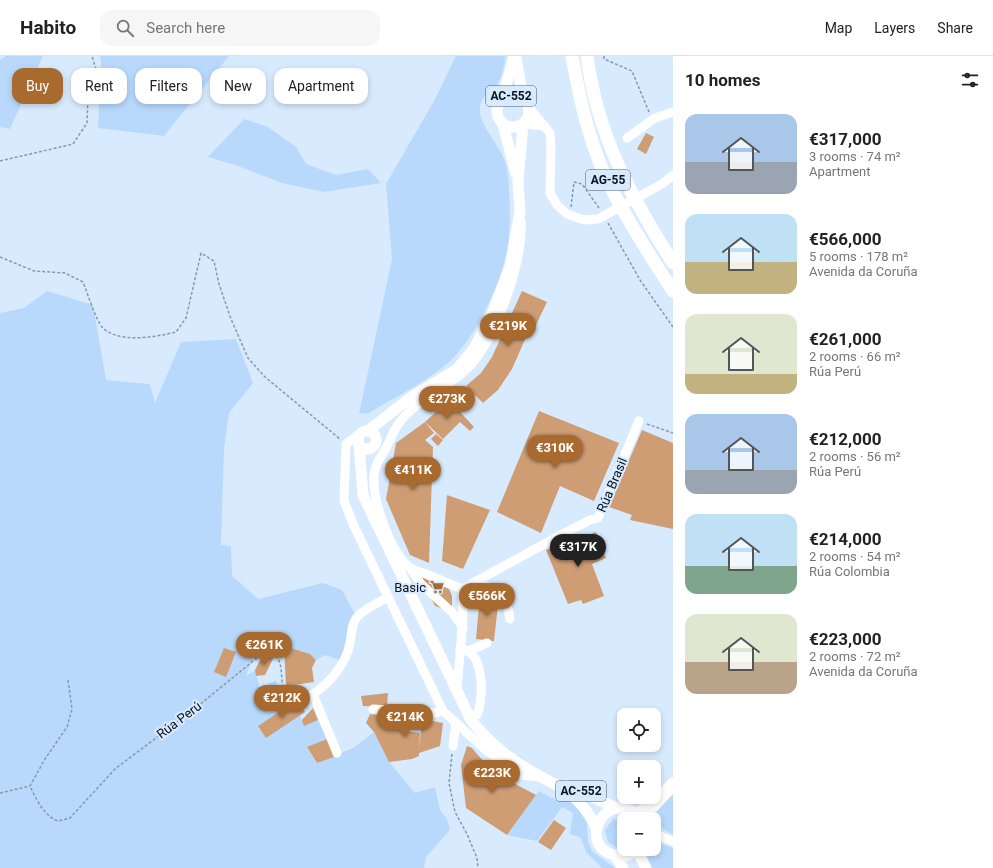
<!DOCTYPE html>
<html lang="en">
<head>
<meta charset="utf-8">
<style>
  body { margin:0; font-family:Roboto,sans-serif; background:#f6f6f6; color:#222; height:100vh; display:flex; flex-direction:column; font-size:15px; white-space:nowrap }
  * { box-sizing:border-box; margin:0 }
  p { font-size:13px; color:#767676 }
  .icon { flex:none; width:22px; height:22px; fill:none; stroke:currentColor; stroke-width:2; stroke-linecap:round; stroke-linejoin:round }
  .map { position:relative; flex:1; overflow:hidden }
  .drawer { display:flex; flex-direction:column; background:#fff; width:320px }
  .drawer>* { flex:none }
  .banner { position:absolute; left:12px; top:12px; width:380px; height:36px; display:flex; gap:8px }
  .controls { position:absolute; left:617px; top:652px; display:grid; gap:8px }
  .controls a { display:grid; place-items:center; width:44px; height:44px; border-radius:8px; background:#fff; box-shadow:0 2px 6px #0003; font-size:20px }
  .price { position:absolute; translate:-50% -34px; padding:0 9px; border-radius:14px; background:#a96a30; color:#fff; font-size:13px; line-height:26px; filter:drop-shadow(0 1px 2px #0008) }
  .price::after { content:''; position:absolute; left:50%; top:24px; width:12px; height:9px; margin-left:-6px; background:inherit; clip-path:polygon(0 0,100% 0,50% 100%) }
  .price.current { background:#222; color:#fff }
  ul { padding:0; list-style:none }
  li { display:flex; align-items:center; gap:12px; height:100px; padding:0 12px }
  li span { display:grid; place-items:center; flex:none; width:112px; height:80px; border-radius:12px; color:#555 }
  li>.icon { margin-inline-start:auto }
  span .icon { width:48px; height:48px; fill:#fffc; stroke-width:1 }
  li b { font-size:17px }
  h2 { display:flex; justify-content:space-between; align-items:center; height:48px; padding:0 12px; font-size:17px }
  .chip { padding:0 14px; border-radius:12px; background:#fff; box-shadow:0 2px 6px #0003; font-size:14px; line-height:36px }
  .chip.current { background:#a96a30; color:#fff }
  header { display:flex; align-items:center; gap:24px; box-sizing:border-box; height:56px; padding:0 20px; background:#fff; border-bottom:1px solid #e0e0e0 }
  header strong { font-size:19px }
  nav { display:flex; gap:22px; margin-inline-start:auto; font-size:14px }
  .search { width:280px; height:36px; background:#f6f6f6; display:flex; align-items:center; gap:10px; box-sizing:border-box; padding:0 14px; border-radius:12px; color:#767676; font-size:15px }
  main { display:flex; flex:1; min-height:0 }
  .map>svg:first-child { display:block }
  .green { fill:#b8d9fc }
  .building { fill:#ce9d74 }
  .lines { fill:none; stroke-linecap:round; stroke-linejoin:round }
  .path { stroke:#8998a7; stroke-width:1.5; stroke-dasharray:3 2; stroke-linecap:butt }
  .minor { stroke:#fff; stroke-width:9 }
  .major { stroke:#fff; stroke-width:11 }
  .highway { stroke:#fff; stroke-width:13 }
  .labels { text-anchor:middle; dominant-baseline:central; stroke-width:4; stroke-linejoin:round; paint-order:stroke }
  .shield { fill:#d8ebfe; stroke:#485460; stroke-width:1 }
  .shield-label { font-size:12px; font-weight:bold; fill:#0b131c }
  .street-label { font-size:13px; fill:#0b131c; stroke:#d8ebfe }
  .poi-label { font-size:13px; fill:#0b131c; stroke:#d8ebfe; text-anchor:end }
</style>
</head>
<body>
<header>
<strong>Habito</strong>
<div class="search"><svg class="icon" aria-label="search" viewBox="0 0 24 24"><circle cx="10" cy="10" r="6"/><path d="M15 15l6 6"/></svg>Search here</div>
<nav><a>Map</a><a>Layers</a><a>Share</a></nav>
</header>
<main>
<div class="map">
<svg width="673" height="812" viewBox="0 0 673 812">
  <rect width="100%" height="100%" fill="#d8ebfe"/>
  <!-- green -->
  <g class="green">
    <path d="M6 0H43L10 73 0 71V4Z"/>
    <path d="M100 0H229L164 80 98 72 101 6Z"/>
    <path d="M456 0H505C505 9 502 21 497 29 491 36 482 39 480 50 477 70 504 91 507 113 510 135 511 166 508 189 502 226 476 282 448 307 425 327 395 341 369 357L359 358 392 203 386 128 434 45Z"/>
    <path d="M244 63 268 71 296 91 306 108 336 119 368 113 381 127 324 136 282 127 238 110 208 101Z"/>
    <path d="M47 235 93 249 106 324 150 328 155 347 181 286 236 283 253 327 229 357 224 393 221 489 231 490 232 520 258 543 323 527 342 534 355 558 349 566 347 584 340 604 325 599 316 604 310 598 272 587 255 597 246 620 255 614 260 633 276 624 280 640 288 650 258 670 300 659 304 669 318 664 327 683 307 692 317 707 353 692 374 676 389 706 415 737 435 731 440 754 447 763 450 774 426 801 424 812H0V257L24 252Z"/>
    <path d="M539 735 558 745 571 742 580 753 587 767 588 786 592 795 615 812H602L586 796 581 782 570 778 573 757 562 751 537 785 507 779Z"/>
    <path d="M673 736V779L654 767V763H649L652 756Z"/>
    <path d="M622 761 627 763H624V791H616L608 786 605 774 613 763Z"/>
    <path d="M654 787H659L673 792V812H651L646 802 647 793H654Z"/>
  </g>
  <!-- building -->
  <g class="building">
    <path d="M646 77 654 81 646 98 637 93Z"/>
    <path d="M522 235 547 246 534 273 530 272 512 313 498 334 483 347 466 330 481 317 492 301Z"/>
    <path d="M449 344 474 371 470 375 460 366 443 383 425 366Z"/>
    <path d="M539 355 619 387 594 445 560 430 541 477 497 456Z"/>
    <path d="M425 366 434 377 425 384 433 391 429 507 410 499 386 443 396 387Z"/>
    <path d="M642 374 673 387V473L630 464 632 459 609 451Z"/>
    <path d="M436 378 443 384 438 390 431 383Z"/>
    <path d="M447 439 490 454 463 513 442 505Z"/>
    <path d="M596 476 606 502 592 508 604 540 583 548 581 544 568 548 546 494Z"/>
    <path d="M420 520 449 533 452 540V556L435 550Z"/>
    <path d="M480 538 499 540 494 585 476 583Z"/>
    <path d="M284 590 310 598 316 604 312 612 314 626 286 630Z"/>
    <path d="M224 592 236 596 226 621 214 616Z"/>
    <path d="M271 599 273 603 265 619 256 620 255 614 259 606 265 600Z"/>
    <path d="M388 637 387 651 363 650 361 640Z"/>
    <path d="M297 644 305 656 266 682 258 670Z"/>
    <path d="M313 652 318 664 304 670 302 664Z"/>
    <path d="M370 658 387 660 386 667 404 668 405 675 420 677 419 695 422 663 443 667 440 690 419 697V700L412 703 389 706 374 676 366 667Z"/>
    <path d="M327 683 334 701 317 707 307 691Z"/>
    <path d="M467 690 472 692 484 706 504 722 536 739 507 779 466 752 461 709Z"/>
    <path d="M554 764 566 772 551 794 538 786Z"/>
  </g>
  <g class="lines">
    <!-- path -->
    <g class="path">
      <path d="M604 0V3L632 15 649 56"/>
      <path d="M0 105 73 88 87 67 88 41 96 13 92 0"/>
      <path d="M571 151 574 126 582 128 599 152"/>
      <path d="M608 167 640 224 673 271"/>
      <path d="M0 201 34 215 65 217 83 226C87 236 96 264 102 271 118 288 156 281 176 276L186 262 201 197 214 205 219 228 231 263 248 302 265 321 340 383"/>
      <path d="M647 368 673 377"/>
      <path d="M68 624 72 653 67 671 45 703 30 730C36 743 44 760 58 765L70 762 115 713 193 654 263 597 268 595C286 601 279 621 284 634L288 637 305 639"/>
      <path d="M452 698 449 727 455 756 467 778 477 802 478 812"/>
      <path d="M0 737 30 730"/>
    </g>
    <!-- minor -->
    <g class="minor">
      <path d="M528 50 550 77 551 90 550 137 557 149 567 158 584 164 598 163 662 128 673 119"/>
      <path d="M523 68 544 70"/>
      <path d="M627 82 655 62 673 56"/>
      <path d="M359 378 346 388 344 445 354 470 443 655 488 696 522 719 538 721"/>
      <path d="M410 512 421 528 453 557 463 572"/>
      <path d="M474 527C499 533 506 536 510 563"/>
      <path d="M462 533C450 528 438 523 426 518 421 516 413 514 409 511 390 495 372 443 374 419 375 408 381 401 386 392 393 380 393 372 404 361 422 340 450 331 469 311 497 281 523 206 521 165"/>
      <path d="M462 533 557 481 590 464 598 462 639 365"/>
      <path d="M460 592C465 594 472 596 475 602 483 616 483 644 477 659"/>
      <path d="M468 595 487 587"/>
      <path d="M457 634 463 561 462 533"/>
      <path d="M373 653 437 657 443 655"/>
      <path d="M453 690 456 667"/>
      <path d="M337 697 313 638C330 627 346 608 350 587 352 577 351 569 357 561 364 552 379 547 388 541"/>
      <path d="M654 778 673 785"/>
    </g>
    <!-- major -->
    <g class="major">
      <path d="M516 2 523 42"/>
      <circle cx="513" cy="55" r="16"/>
      <path d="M499 47 505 33 514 0"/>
      <path d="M503 68 516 118"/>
      <path d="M369 374 410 342 456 314 473 294 492 258 510 211 520 155 518 126 523 68"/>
      <circle cx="367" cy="384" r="9"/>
      <path d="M359 389 363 439 471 664C486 683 503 698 524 711 557 732 576 732 596 771"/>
      <path d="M566 729 617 752"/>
      <path d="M637 793C631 799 622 802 614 799 574 788 610 727 640 763"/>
      <path d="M640 793 639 798 646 812"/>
      <path d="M615 800 623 812"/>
    </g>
    <!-- highway -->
    <g class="highway">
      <path d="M572 0C580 46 591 94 613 136 631 170 652 203 673 235"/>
      <path d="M587 0C597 79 631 141 673 207"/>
      <path d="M636 758 653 750 673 728"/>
    </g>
  </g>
  <!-- icons -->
  <defs>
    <g id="supermarket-bare" transform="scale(1.08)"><path d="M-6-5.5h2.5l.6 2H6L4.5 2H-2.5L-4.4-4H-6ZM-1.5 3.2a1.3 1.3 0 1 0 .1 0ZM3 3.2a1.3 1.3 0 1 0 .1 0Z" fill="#a96a30" stroke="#d8ebfe" stroke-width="2.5" paint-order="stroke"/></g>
  </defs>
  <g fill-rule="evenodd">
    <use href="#supermarket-bare" x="437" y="531"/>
  </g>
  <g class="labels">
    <!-- shield labels -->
    <g class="shield">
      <rect x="486" y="30" width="50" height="20" rx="3"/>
      <rect x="586" y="114" width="44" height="20" rx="3"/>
      <rect x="556" y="725" width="50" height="20" rx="3"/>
    </g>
    <g class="shield-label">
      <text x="511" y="40">AC-552</text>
      <text x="608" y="124">AG-55</text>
      <text x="581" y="735">AC-552</text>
    </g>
    <!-- street labels -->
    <g class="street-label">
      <text transform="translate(612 429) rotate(-67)">Rúa Brasil</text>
      <text transform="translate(179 664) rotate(-37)">Rúa Perú</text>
    </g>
    <!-- poi labels -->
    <g class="poi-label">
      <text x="426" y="531">Basic</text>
    </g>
  </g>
</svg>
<div class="controls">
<a><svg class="icon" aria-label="locate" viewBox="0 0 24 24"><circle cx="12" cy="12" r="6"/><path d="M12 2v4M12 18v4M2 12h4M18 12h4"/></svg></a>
<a>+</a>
<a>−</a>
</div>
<b class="price" style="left:508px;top:291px">€219K</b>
<b class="price" style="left:447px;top:364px">€273K</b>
<b class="price" style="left:555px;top:413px">€310K</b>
<b class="price" style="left:413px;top:435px">€411K</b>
<b class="price current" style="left:578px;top:512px">€317K</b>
<b class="price" style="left:487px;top:561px">€566K</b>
<b class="price" style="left:264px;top:610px">€261K</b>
<b class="price" style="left:282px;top:663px">€212K</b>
<b class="price" style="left:405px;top:682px">€214K</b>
<b class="price" style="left:492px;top:738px">€223K</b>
<div class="banner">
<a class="chip current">Buy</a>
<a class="chip">Rent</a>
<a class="chip">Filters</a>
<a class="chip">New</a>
<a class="chip">Apartment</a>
</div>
</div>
<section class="drawer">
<h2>10 homes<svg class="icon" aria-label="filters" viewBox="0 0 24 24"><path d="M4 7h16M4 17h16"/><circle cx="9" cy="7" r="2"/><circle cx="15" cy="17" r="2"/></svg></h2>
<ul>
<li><span style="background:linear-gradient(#a9c7e8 60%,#9aa5b1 0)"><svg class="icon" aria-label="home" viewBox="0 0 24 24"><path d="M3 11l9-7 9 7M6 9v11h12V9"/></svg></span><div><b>€317,000</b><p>3 rooms · 74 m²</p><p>Apartment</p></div></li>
<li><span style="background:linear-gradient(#bfe0f5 60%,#c2b280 0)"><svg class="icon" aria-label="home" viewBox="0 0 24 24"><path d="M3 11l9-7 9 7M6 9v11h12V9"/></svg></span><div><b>€566,000</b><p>5 rooms · 178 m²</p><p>Avenida da Coruña</p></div></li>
<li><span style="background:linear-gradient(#dfe7d0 75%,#c2b280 0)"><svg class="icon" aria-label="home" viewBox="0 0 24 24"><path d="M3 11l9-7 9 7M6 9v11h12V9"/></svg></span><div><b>€261,000</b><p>2 rooms · 66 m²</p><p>Rúa Perú</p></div></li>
<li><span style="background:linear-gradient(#a9c7e8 70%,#9aa5b1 0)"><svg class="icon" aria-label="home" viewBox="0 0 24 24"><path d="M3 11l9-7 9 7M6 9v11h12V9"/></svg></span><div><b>€212,000</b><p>2 rooms · 56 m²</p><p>Rúa Perú</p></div></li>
<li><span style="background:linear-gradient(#bfe0f5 65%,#7fa58c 0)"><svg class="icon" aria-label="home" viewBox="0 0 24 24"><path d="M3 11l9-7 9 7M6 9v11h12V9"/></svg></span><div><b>€214,000</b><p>2 rooms · 54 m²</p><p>Rúa Colombia</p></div></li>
<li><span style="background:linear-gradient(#dfe7d0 60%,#b9a48a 0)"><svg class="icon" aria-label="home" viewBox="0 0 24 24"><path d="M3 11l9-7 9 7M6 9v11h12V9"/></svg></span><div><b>€223,000</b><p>2 rooms · 72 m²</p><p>Avenida da Coruña</p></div></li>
</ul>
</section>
</main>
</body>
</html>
